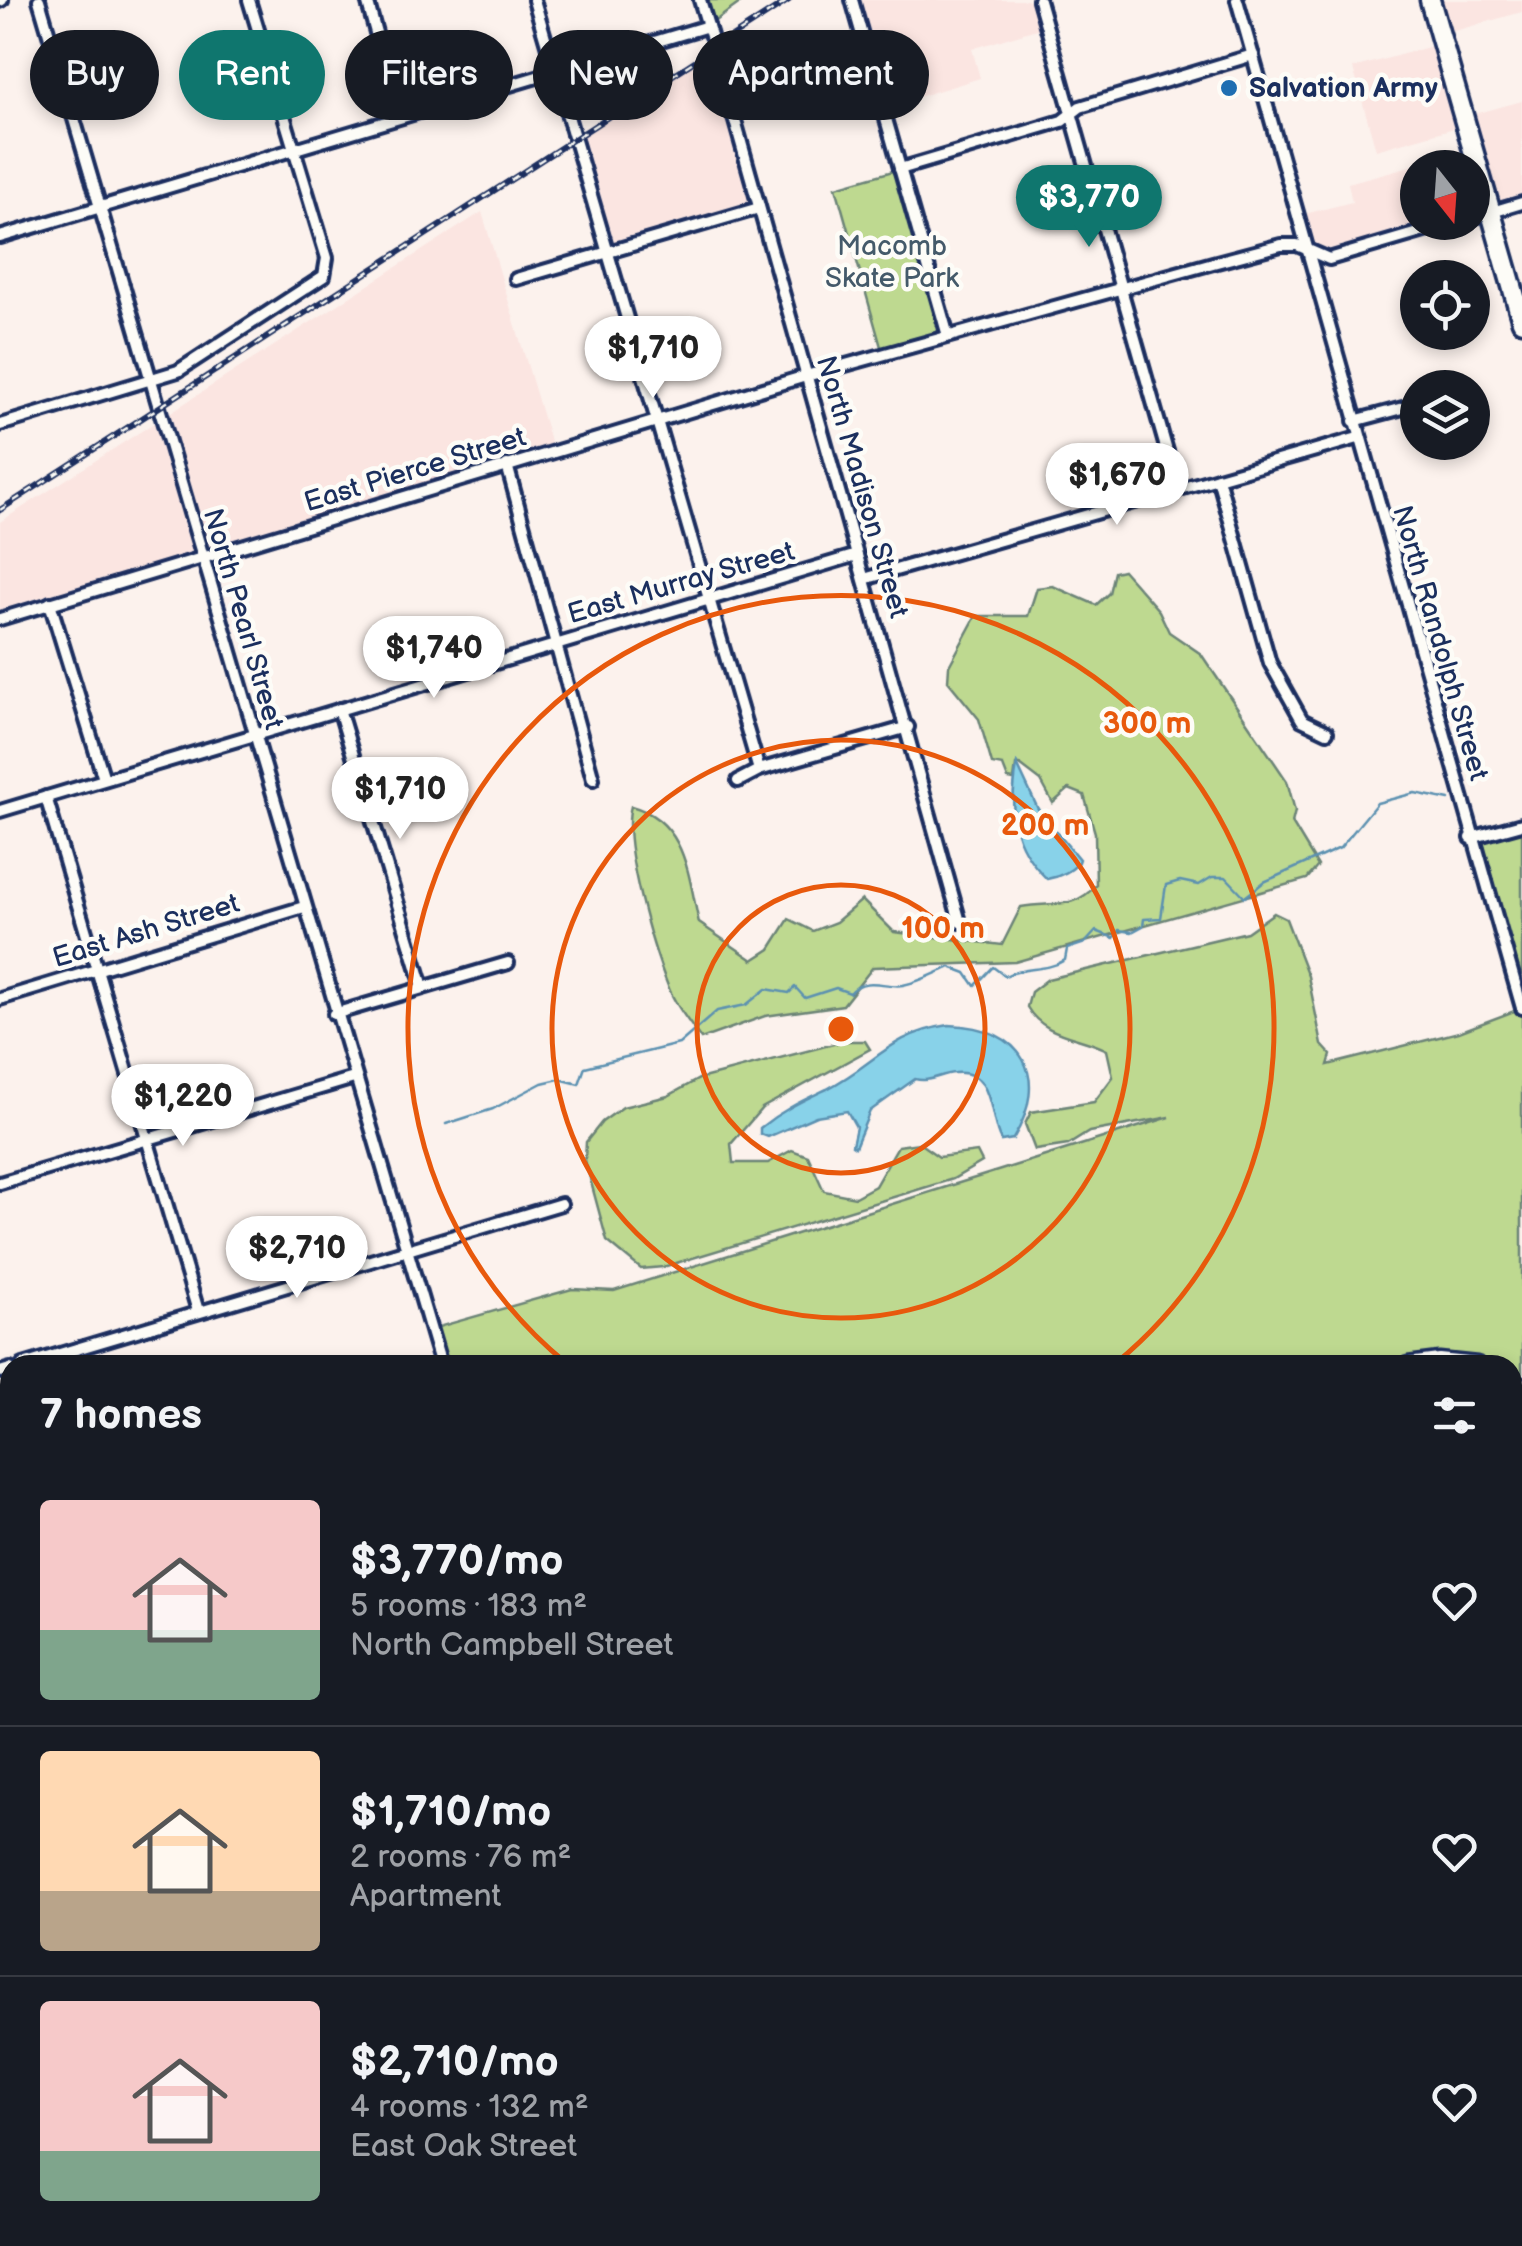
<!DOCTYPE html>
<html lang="en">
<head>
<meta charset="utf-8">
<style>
  body { margin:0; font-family:"Balsamiq Sans",sans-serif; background:#20242c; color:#f1f3f6; height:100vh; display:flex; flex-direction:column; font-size:38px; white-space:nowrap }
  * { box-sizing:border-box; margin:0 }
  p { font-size:32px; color:#9ea1a6 }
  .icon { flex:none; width:55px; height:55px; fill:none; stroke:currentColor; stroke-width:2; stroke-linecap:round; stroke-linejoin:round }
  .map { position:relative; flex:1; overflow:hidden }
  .drawer { position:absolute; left:0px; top:1355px; width:1522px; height:892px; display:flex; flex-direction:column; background:#171b24; border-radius:30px 30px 0 0; box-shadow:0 5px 15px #0003 }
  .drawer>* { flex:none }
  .banner { position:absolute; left:30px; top:30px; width:1000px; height:90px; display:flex; gap:20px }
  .needle { width:65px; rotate:163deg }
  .controls { position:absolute; left:1400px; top:150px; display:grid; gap:20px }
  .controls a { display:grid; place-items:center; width:90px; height:90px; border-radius:50%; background:#171b24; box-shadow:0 5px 15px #0003; font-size:50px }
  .price { position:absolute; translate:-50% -85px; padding:0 22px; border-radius:35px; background:#fff; color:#222; font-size:32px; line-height:65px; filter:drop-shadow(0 2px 5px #0008) }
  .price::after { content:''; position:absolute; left:50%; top:60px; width:30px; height:22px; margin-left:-15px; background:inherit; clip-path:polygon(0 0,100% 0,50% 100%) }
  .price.selected { background:#0f766e; color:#fff }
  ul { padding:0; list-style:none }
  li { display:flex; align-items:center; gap:30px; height:250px; padding:0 40px }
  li+li { border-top:2px solid #363941 }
  li span { display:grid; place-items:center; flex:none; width:280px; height:200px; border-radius:10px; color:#555 }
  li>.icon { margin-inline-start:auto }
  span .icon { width:120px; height:120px; fill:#fffc; stroke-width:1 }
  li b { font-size:42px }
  h2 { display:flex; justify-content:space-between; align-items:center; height:120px; padding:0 40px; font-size:42px }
  .pill { padding:0 35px; border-radius:45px; background:#171b24; box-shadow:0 5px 15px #0003; font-size:35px; line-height:90px }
  .pill.selected { background:#0f766e; color:#fff }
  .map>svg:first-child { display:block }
  .built { fill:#fbe5e1 }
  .green { fill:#bed990; stroke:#6c8477; stroke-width:2.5 }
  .water { fill:#88d2e9; stroke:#5c91b1; stroke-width:2.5 }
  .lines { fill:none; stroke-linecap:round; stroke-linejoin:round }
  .stream { stroke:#5c91b1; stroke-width:2.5 }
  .street-casing { stroke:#1b2f5e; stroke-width:18 }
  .secondary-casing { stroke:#1b2f5e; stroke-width:21 }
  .highway-casing { stroke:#1b2f5e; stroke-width:25 }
  .street { stroke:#fdfcf7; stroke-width:10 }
  .secondary { stroke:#fdfcf7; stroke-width:14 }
  .highway { stroke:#fdfcf7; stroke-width:18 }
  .rail-casing { stroke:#1b2f5e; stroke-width:6 }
  .rail { stroke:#fdfcf7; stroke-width:2.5; stroke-dasharray:8; stroke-linecap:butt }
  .ring { fill:none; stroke:#e8590c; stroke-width:5 }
  .poi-dot { fill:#1f6fb2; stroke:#fdfcf7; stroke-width:4 }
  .labels { text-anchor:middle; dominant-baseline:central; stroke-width:9; stroke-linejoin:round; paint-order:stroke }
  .poi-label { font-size:28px; font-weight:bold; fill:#1b2f5e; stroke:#fdfcf7; text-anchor:start }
  .park-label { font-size:28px; fill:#445a6a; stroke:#fdfcf7 }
  .street-label { font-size:28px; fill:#1b2f5e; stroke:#fdfcf7 }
  .centre { fill:#e8590c; stroke:#fdfcf7; stroke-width:5 }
  .ring-label { font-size:30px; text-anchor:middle; font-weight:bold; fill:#e8590c; stroke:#fdfcf7; stroke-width:9; stroke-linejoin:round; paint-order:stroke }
</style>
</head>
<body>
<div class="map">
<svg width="1522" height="2246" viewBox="0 0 1522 2246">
  <rect width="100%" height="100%" fill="#fcf2ed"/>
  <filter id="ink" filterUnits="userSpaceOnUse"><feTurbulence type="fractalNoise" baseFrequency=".01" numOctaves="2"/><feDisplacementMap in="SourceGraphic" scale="20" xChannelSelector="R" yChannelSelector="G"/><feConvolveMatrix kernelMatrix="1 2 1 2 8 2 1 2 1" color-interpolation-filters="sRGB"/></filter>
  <g filter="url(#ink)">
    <!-- built -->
    <g class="built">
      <path d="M852 0H1039L1046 26 972 49 980 78 882 108Z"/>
      <path d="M1430 0H1522V12L1440 35Z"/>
      <path d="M1443 43 1464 117 1522 101V203L1473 218 1472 168H1418V222L1455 223 1329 259 1310 253 1297 216 1352 202 1348 183 1473 149 1465 125 1376 150 1353 68Z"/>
      <path d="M714 49 759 208 608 252 575 139Z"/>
      <path d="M482 212 553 451 0 619V522Z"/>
    </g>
    <!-- green -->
    <g class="green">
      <path d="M700 0H744L708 26Z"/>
      <path d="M900 169 948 336 883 354 836 187Z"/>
      <path d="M1123 570 1159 611 1169 632 1201 654 1287 781 1295 811 1292 823 1318 866 1307 879 1015 962 873 967 843 1005 765 1016 701 1039C689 1022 675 1005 668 986 653 949 621 842 631 806 686 821 688 875 699 923L753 960 770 949 789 919 813 931 836 922 862 900 894 932 1002 945 1021 907C1051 901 1074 911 1096 885L1095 833 1084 795 1069 789 1053 803 1041 781 1020 765H1016L1014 780 1008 779 1003 766 992 764 979 719 948 681 949 666 976 616H1028L1037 588 1053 586 1096 605 1109 593 1114 572Z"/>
      <path d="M1522 824V1008L1471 838Z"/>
      <path d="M1274 913 1286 919 1308 976 1322 1045 1331 1055 1328 1065 1459 1032 1522 1008V2032L1513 2035 1512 1365H441L431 1329 572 1289 614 1291 1170 1117 1089 1132 1068 1145 1035 1150 1025 1124 1031 1112 1094 1102 1113 1077 1107 1050C1080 1036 1044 1037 1027 1007L1031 992 1048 979 1247 932Z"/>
      <path d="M845 1041H865L870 1049 762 1108 731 1144 733 1163H768L792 1150 808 1156 824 1191 855 1197 875 1186 898 1146 919 1143 939 1157 977 1152 982 1162 953 1179 663 1267 641 1269 607 1241 585 1160 586 1142 602 1122 623 1107 668 1096 699 1079Z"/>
      <path d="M1522 2150V2246H729L726 2238H1512L1513 2163Z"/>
      <path d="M174 2238H335L351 2246H176Z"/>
    </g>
    <!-- water -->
    <g class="water">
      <path d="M1017 764 1038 809 1079 859C1077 870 1058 877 1047 879 1009 842 1010 810 1017 764Z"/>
      <path d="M949 1025C1023 1027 1051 1077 1013 1139L1001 1141C988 1118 996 1069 955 1073 940 1074 929 1083 915 1079L870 1111 855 1147 852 1145 856 1127 847 1111 816 1116 768 1137 760 1134V1128C782 1110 802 1101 827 1089 876 1064 889 1034 949 1025Z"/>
      <path d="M795 2238H879L896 2246H797Z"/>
    </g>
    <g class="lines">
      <!-- stream -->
      <path class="stream" d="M446 1124 493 1109 542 1083 559 1079 579 1084 585 1067 679 1044 717 1011 746 1005 766 989 789 993 795 987 805 998 836 988 850 993C865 975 886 988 903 985 920 982 934 974 950 967L966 973 975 986 993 967 1005 976C1025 966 1046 972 1065 960L1067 949 1085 943 1096 931 1114 938 1119 930 1132 932 1143 926 1144 919 1161 918 1166 885 1180 881 1199 885 1212 877H1226L1245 897 1264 882 1340 848 1377 803 1415 793 1449 800"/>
      <!-- street casing -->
      <g class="street-casing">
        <g id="street">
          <path d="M39 0 441 1365"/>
          <path d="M367 0 399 116"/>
          <path d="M534 0 759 770"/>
          <path d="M700 0 711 36"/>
          <path d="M852 0 948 336"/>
          <path d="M1039 0 1178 490"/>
          <path d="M1237 0 1522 1008"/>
          <path d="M0 1 2 0"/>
          <path d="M719 64 960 922"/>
          <path d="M900 169 1062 121 1080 107 1253 55"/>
          <path d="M1472 218 1522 203"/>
          <path d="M0 237 708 26"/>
          <path d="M516 279 759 208"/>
          <path d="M1354 421 1418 404"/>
          <path d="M0 425 178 371 324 276 327 258 249 0"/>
          <path d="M507 465 593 779"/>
          <path d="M1218 478 1270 663 1302 720 1327 732"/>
          <path d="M864 579 1358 438"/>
          <path d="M50 603 104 779"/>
          <path d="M0 619 806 376 1213 263 1281 245H1297L1329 259 1455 222"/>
          <path d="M339 709 423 987"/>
          <path d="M738 781 759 770 908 727"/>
          <path d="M46 797 198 1311"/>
          <path d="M0 811 857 555"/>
          <path d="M1471 838 1522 824"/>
          <path d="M0 999 304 907"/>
          <path d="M334 1014 508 963"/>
          <path d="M0 1183 354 1078"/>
          <path d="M23 1365 561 1204"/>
          <path d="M0 1372 10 1369"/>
          <path d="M0 1421V1477"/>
          <path d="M0 1674 10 1664"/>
          <path d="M0 1909 10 1938"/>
          <path d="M1512 2163 1522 2150"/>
          <path d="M1512 2221 1519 2246"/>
          <path d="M454 2238 464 2246"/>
          <path d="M662 2238 668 2246"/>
          <path d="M1129 2238 1150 2246"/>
          <path d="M1207 2246 1226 2238"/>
        </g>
      </g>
      <!-- secondary casing -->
      <g class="secondary-casing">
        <g id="secondary">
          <path d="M1408 1365 1439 1361 1477 1365"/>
          <path d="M1512 1380 1522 1386"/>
          <path d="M0 1487 10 1488"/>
        </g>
      </g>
      <!-- highway casing -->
      <g class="highway-casing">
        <path id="highway" d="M1430 0 1522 321"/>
      </g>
      <!-- street -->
      <use href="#street" class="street"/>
      <!-- secondary -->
      <use href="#secondary" class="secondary"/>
      <!-- highway -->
      <use href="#highway" class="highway"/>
      <!-- rail casing -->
      <g class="rail-casing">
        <path id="rail" d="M0 510 789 0"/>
      </g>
      <!-- rail -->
      <use href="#rail" class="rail"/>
    </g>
  </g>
  <!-- distance rings -->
  <g class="ring">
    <circle cx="841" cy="1029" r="144"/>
    <circle cx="841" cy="1029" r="289"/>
    <path d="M566 1363A433 433 0 1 1 1116 1363"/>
  </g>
  <!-- markers -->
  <circle class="poi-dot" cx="1229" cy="88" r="10"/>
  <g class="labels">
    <!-- poi labels -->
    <g class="poi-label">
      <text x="1249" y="88">Salvation Army</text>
    </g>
    <!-- park labels -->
    <g class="park-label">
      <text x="892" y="246">Macomb<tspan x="892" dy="32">Skate Park</tspan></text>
    </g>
    <!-- street labels -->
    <g class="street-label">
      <text transform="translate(415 470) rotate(-17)">East Pierce Street</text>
      <text transform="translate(862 487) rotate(74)">North Madison Street</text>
      <text transform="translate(681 583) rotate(-16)">East Murray Street</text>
      <text transform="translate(243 619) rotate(74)">North Pearl Street</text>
      <text transform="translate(1440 643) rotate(74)">North Randolph Street</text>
      <text transform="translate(146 931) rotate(-17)">East Ash Street</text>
    </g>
  </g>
  <circle cx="841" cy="1029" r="15" class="centre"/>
  <g class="ring-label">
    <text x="1147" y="733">300 m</text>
    <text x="1045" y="835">200 m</text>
    <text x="943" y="938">100 m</text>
  </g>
</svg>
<div class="controls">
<a><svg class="needle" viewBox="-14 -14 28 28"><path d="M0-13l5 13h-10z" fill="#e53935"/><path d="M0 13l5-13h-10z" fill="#9ea1a6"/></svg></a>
<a><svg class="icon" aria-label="locate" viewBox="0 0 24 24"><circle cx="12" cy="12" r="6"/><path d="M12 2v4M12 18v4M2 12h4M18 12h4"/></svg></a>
<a><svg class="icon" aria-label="layers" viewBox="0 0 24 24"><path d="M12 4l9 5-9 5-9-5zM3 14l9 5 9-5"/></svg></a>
</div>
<b class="price selected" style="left:1089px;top:250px">$3,770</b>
<b class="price" style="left:653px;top:401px">$1,710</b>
<b class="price" style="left:1117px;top:528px">$1,670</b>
<b class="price" style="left:434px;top:701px">$1,740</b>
<b class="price" style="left:400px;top:842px">$1,710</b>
<b class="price" style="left:183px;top:1149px">$1,220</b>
<b class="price" style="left:297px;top:1301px">$2,710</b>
<div class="banner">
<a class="pill">Buy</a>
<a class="pill selected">Rent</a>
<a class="pill">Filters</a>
<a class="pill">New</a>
<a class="pill">Apartment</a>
</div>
<section class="drawer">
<h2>7 homes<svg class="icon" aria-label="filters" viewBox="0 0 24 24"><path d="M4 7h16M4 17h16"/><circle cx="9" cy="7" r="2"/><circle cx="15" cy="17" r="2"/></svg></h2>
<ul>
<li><span style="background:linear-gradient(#f6c9c9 65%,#7fa58c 0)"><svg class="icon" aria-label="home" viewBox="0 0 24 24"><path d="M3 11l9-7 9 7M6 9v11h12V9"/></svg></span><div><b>$3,770/mo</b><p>5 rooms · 183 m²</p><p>North Campbell Street</p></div><svg class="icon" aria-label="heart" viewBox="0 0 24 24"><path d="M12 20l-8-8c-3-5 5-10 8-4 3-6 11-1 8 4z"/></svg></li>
<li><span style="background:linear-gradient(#ffd9b3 70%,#b9a48a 0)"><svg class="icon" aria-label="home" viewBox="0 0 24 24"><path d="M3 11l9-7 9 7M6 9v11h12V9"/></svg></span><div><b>$1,710/mo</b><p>2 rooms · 76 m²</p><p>Apartment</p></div><svg class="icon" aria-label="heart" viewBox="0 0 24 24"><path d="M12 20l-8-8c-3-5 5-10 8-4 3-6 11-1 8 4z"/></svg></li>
<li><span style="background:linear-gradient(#f6c9c9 75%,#7fa58c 0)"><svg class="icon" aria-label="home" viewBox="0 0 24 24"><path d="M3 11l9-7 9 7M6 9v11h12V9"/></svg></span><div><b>$2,710/mo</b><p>4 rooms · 132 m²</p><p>East Oak Street</p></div><svg class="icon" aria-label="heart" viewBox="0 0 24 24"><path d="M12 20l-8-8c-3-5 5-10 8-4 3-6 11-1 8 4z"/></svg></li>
</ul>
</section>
</div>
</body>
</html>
